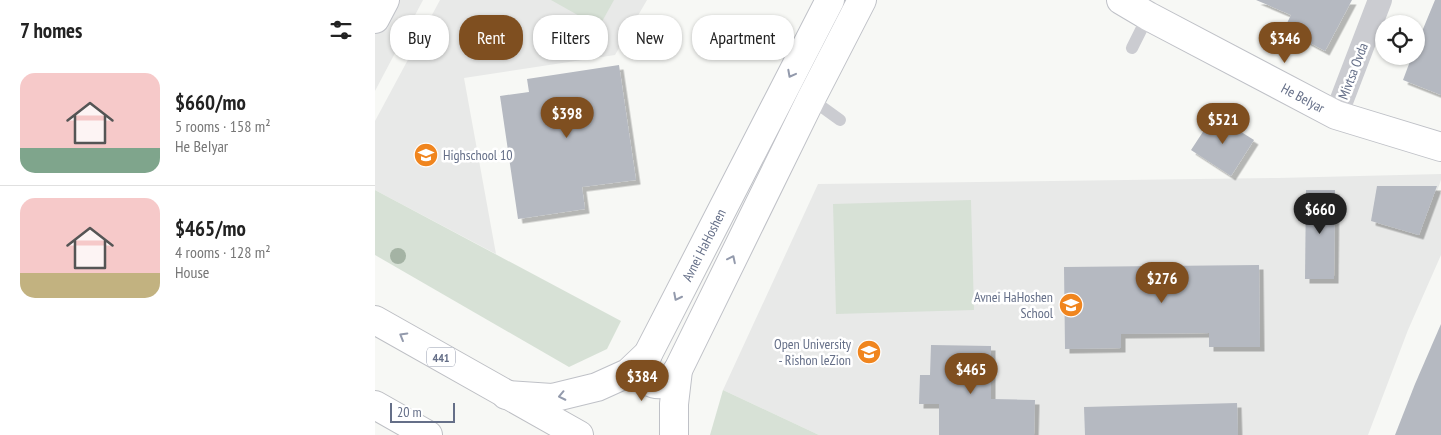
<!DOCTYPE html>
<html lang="en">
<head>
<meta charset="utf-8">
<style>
  body { margin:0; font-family:"PT Sans Narrow",sans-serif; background:#f6f6f6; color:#222; height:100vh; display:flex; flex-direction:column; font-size:19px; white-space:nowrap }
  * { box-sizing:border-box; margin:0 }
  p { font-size:16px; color:#767676 }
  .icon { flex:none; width:28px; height:28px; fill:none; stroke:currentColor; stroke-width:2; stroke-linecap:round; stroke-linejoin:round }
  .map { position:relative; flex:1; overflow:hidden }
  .side { display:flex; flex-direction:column; background:#fff; width:375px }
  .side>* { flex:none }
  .guide { position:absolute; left:15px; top:15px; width:475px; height:45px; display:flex; gap:10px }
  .buttons { position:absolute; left:1000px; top:15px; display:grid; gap:10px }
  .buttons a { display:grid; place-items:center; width:50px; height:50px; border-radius:50%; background:#fff; box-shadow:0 1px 4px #0004; font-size:25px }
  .scale { position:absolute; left:15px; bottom:12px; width:65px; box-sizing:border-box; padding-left:5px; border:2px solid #656f88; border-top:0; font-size:14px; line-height:18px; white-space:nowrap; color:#656f88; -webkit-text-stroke:4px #fff; paint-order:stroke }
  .price { position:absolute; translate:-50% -42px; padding:0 11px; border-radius:18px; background:#7f4f20; color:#fff; font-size:16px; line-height:32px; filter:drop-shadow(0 1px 2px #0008) }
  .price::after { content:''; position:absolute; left:50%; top:30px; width:15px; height:11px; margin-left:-8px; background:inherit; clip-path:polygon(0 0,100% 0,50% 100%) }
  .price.on { background:#222; color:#fff }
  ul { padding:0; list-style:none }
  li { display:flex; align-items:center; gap:15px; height:125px; padding:0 20px }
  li+li { border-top:1px solid #e0e0e0 }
  li span { display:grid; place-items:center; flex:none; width:140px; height:100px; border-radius:15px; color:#555 }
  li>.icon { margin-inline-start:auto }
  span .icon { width:60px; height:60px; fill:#fffc; stroke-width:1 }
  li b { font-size:21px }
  h2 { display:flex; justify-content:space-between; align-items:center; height:60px; padding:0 20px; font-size:21px }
  .pill { padding:0 18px; border-radius:20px; background:#fff; box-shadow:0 1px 4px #0004; font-size:18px; line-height:45px }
  .pill.on { background:#7f4f20; color:#fff }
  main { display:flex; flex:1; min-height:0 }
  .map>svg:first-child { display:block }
  .built { fill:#e8e9e8 }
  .green { fill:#d7e1d6 }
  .building { fill:#b5b9c1; filter:url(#shadow) }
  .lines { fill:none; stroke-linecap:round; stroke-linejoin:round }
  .secondary-casing { stroke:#bfc1c7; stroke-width:30 }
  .primary-casing { stroke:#bdbfc4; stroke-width:30 }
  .lane { stroke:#cbccd1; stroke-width:12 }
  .street { stroke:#cbccd1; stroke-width:24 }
  .secondary { stroke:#fff; stroke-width:28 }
  .primary { stroke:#fff; stroke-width:28 }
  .tree { fill:#a4b3a4 }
  .oneway { stroke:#939aac }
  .labels { text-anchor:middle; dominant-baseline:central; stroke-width:5; stroke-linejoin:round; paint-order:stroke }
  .shield { fill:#fff; stroke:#939aac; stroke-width:1 }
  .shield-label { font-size:12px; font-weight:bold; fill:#656f88 }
  .street-label { font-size:14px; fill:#656f88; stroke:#fff }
  .poi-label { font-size:14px; fill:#656f88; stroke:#fff; text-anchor:end }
</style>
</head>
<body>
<main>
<section class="side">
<h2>7 homes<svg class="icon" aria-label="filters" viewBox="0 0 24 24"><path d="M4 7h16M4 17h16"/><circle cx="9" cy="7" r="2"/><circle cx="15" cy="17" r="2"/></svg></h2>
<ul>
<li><span style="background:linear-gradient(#f6c9c9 75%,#7fa58c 0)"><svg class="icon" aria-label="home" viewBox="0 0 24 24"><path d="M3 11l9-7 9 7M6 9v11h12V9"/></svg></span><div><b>$660/mo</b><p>5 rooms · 158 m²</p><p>He BeIyar</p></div></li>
<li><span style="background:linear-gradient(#f6c9c9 75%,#c2b280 0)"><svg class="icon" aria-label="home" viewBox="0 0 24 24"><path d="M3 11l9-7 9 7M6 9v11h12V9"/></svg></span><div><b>$465/mo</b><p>4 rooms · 128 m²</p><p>House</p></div></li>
</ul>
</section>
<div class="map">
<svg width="1066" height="435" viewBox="0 0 1066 435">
  <defs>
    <filter id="shadow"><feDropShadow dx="4.5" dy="4.5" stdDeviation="0" flood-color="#0004"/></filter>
  </defs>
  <rect width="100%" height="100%" fill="#f7f8f5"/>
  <!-- built -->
  <g class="built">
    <path d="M0 0H48L0 91Z"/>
    <path d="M65 0H272L240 55 89 78 121 254 0 190V121Z"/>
    <path d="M1066 174V180L1062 191 1066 193V255L1033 330 993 435H444L348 390 443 184 903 178Z"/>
  </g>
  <!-- green -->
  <g class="green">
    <path d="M176 0H239L224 27Z"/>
    <path d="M0 190 246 321 232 349 194 367 0 255Z"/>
    <path d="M596 200 599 310 461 314 458 204Z"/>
    <path d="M348 390 444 435H335Z"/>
  </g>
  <!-- building -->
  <g class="building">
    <path d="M881 0H977L950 51 909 29 916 15Z"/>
    <path d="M1060 0H1066V95L1028 80 1037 56H1041V46Z"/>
    <path d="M244 65 261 180 207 187 210 209 143 219 125 96 154 92 152 79Z"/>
    <path d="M839 115 879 140 856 176 816 150Z"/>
    <path d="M1002 186H1062L1044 235 996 221Z"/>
    <path d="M931 190H960L959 279H930Z"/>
    <path d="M884 265 885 347H834V333L746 334V348L690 349 689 267Z"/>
    <path d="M1066 324V435H1020L1040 384Z"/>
    <path d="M556 345 616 346V399L660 400 659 435H564V404H544L545 375H555Z"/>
    <path d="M862 403 863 435H710L709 407Z"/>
  </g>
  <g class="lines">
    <!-- secondary casing -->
    <g class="secondary-casing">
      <g id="secondary">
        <path d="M746 0 773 16 961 115 1066 147"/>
        <path d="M0 19 10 0"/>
        <path d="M273 354C265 372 269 389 293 383L303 370"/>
        <path d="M131 395 177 398 222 387 253 373 273 354 455 0"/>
        <path d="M299 435V404L303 370 436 99 487 0"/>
      </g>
    </g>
    <!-- primary casing -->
    <g class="primary-casing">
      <g id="primary">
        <path d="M0 320 204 435"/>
        <path d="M0 405 53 435"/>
      </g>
    </g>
    <!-- lane -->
    <g class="lane">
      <path d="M757 48 773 16"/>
      <path d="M436 99 465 120"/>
    </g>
    <!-- street -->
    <path class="street" d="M961 115 1005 0"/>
    <!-- secondary -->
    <use href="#secondary" class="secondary"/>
    <!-- primary -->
    <use href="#primary" class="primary"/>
  </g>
  <!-- trees -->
  <circle class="tree" cx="23" cy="256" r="8"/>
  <!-- one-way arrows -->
  <defs><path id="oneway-chevron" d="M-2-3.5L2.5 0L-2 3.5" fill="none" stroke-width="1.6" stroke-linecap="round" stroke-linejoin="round" transform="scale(1.25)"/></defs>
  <g class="oneway">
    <use href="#oneway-chevron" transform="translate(416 74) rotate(118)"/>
    <use href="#oneway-chevron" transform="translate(357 259) rotate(-64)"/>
    <use href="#oneway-chevron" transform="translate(302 297) rotate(117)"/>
    <use href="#oneway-chevron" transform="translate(28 336) rotate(-150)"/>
    <use href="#oneway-chevron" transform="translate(187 396) rotate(168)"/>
  </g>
  <!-- icons -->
  <defs>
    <g id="school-disc" transform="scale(1.25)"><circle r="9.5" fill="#f0851e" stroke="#fff"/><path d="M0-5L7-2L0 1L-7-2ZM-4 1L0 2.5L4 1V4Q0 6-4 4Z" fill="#fff"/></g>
    <g id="university-disc" transform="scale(1.25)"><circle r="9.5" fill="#f0851e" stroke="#fff"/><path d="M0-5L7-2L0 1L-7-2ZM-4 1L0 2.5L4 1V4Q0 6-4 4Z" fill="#fff"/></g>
  </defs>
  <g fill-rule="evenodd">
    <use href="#school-disc" x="51" y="155"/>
    <use href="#school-disc" x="696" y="305"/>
    <use href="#university-disc" x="494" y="352"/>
  </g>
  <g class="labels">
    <!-- shield labels -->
    <rect class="shield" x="52" y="347.5" width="28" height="19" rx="4"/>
    <g class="shield-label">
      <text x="66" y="357">441</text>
    </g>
    <!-- street labels -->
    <g class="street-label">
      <text transform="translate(978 71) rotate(-69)">Mivtsa Ovda</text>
      <text transform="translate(928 98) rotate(28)">He BeIyar</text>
      <text transform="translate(329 245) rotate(-63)">Avnei HaHoshen</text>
    </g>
    <!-- poi labels -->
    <g class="poi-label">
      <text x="68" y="155" text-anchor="start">Highschool 10</text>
      <text x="678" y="297">Avnei HaHoshen<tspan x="678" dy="16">School</tspan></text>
      <text x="476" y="344">Open University<tspan x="476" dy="16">- Rishon leZion</tspan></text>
    </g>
  </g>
</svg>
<div class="buttons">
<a><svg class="icon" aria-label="locate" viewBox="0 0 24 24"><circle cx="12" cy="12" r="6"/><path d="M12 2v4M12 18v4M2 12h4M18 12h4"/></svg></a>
</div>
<div class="scale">20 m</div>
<b class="price" style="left:910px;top:64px">$346</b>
<b class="price" style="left:192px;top:139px">$398</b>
<b class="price" style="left:848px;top:145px">$521</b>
<b class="price on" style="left:945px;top:235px">$660</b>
<b class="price" style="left:787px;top:304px">$276</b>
<b class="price" style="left:596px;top:395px">$465</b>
<b class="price" style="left:267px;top:402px">$384</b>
<div class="guide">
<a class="pill">Buy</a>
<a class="pill on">Rent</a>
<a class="pill">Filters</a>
<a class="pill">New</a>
<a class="pill">Apartment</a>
</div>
</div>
</main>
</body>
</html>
